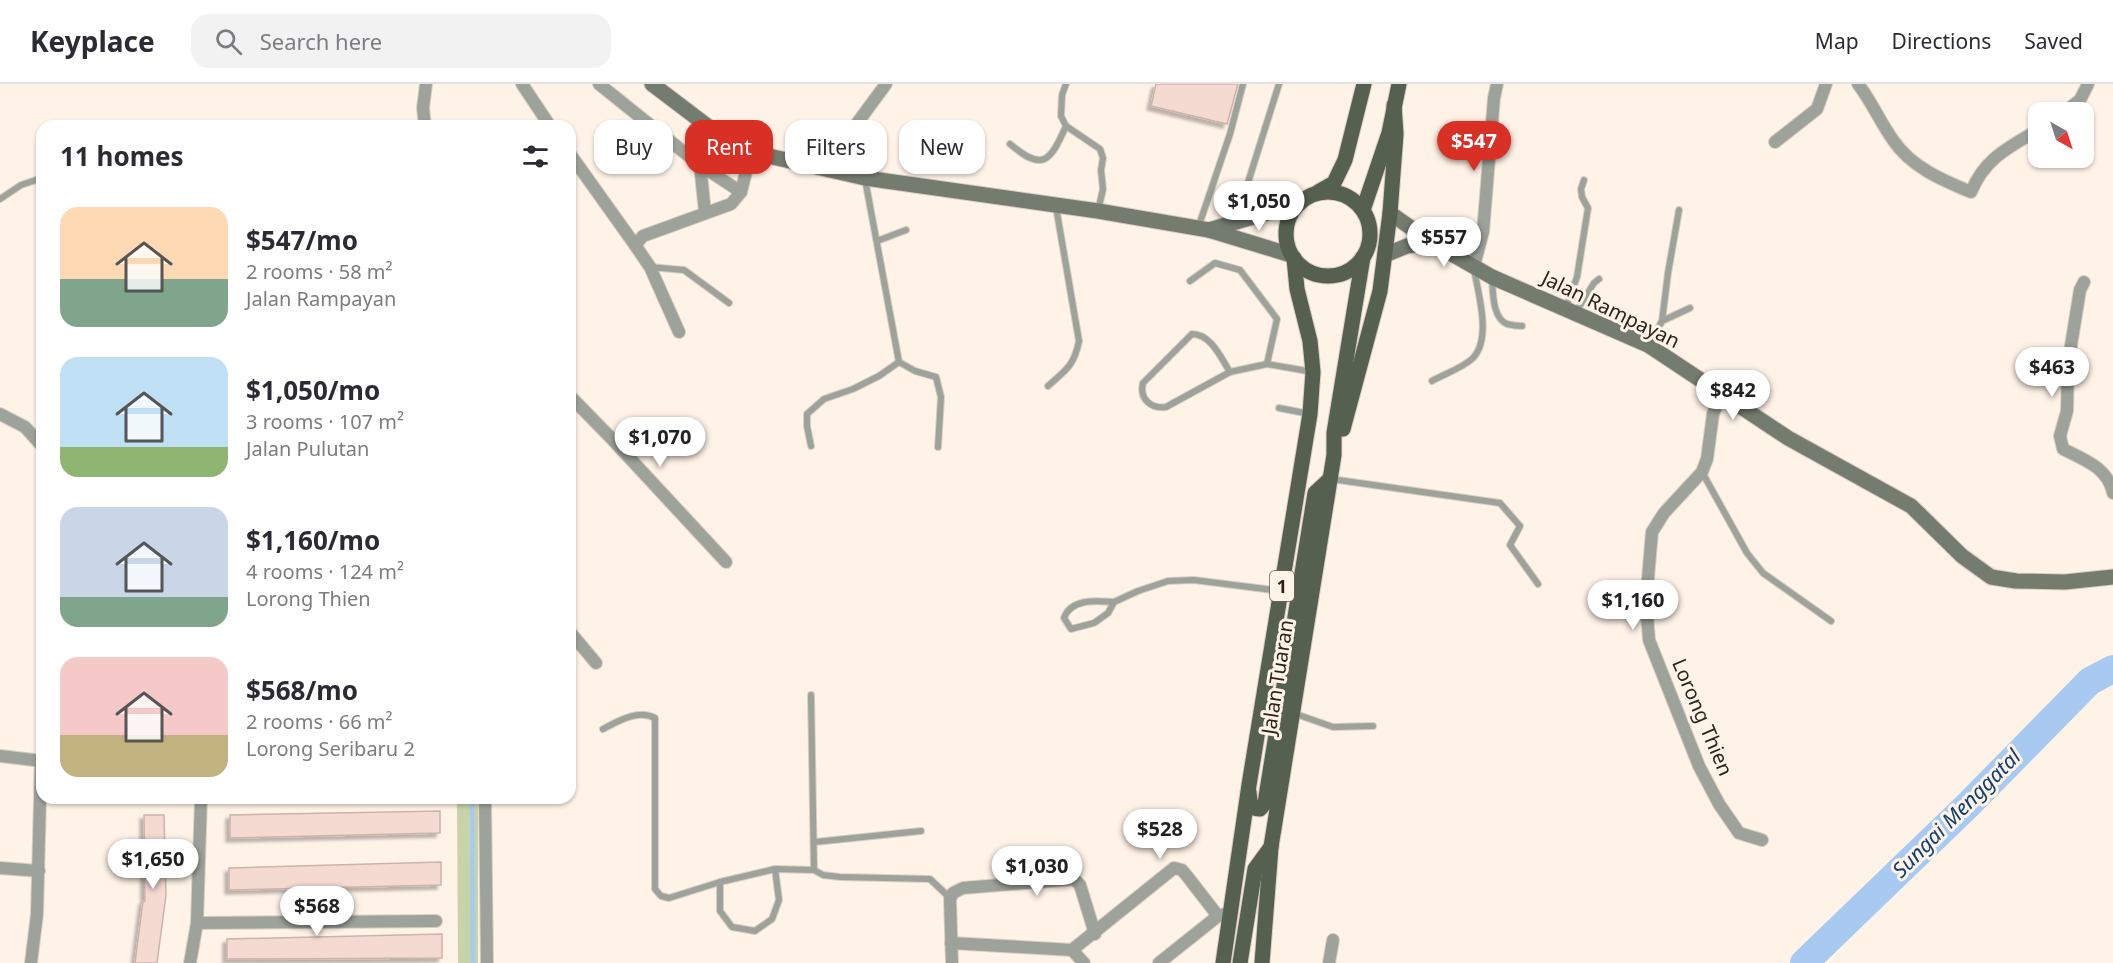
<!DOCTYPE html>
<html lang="en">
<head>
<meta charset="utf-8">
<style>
  body { margin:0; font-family:"Noto Sans",sans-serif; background:#f2f2f3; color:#2b2b33; height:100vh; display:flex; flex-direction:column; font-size:22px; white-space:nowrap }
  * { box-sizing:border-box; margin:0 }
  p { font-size:20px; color:#7c7c81 }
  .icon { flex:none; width:33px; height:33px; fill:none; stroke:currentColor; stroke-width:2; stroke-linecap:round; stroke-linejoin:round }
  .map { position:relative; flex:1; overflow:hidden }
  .drawer { position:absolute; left:36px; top:36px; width:540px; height:684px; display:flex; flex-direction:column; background:#fff; border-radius:18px; box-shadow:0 2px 4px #0004 }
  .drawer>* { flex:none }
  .hud { position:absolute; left:594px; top:36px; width:570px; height:54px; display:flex; gap:12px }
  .needle { width:39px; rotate:141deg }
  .fabs { position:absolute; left:2028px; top:18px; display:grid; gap:12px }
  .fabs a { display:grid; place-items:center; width:66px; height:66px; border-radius:12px; background:#fff; box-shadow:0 2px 4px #0004; font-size:30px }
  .price { position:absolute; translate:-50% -51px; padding:0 14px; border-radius:21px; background:#fff; color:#222; font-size:20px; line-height:39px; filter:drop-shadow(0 2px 3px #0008) }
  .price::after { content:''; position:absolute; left:50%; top:36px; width:18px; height:14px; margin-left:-9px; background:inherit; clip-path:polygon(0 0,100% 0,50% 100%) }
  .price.active { background:#d93025; color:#fff }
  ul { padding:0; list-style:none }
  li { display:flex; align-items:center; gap:18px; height:150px; padding:0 24px }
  li span { display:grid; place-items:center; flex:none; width:168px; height:120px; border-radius:18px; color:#555 }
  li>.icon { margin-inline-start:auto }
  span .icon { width:72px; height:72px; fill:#fffc; stroke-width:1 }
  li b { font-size:26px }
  h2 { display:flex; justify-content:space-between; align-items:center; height:72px; padding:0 24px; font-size:26px }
  .pill { padding:0 21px; border-radius:18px; background:#fff; box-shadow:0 2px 4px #0004; font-size:21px; line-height:54px }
  .pill.active { background:#d93025; color:#fff }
  header { display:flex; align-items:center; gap:36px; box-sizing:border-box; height:84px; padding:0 30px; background:#fff; border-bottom:2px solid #e1e1e2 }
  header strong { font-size:28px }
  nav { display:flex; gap:33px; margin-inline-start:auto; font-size:21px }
  .search { width:420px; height:54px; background:#f2f2f3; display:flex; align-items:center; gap:15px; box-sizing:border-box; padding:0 21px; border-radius:18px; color:#7c7c81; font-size:22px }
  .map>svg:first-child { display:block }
  .green { fill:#c7d4a9 }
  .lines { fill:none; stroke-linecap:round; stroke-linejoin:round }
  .stream { stroke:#a8caf1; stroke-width:4.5 }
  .river { stroke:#a8caf1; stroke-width:28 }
  .building { fill:#f4dad1; stroke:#ccb3aa; stroke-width:1.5; filter:url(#shadow) }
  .lane-casing { stroke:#d9cec3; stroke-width:8 }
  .street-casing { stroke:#d9cec3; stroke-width:14 }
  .secondary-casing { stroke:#d9cec3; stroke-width:17 }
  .primary-casing { stroke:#d9cec3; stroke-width:17 }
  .lane { stroke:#9da39a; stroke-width:6 }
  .street { stroke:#9da39a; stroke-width:12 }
  .secondary { stroke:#737c6f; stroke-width:15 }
  .primary { stroke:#556051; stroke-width:15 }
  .labels { text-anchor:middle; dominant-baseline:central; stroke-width:6; stroke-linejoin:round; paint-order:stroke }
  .shield { fill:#fff3e8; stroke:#6a6159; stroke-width:1.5 }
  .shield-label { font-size:18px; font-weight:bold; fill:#2a231c }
  .street-label { font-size:20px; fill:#2a231c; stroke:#fff3e8 }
  .water-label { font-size:21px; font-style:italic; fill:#104070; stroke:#fff3e8 }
</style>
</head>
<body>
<header>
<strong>Keyplace</strong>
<div class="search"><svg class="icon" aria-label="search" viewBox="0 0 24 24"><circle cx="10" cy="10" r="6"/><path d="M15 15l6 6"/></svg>Search here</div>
<nav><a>Map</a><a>Directions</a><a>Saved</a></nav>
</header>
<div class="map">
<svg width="2113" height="879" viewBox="0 0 2113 879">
  <defs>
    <filter id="shadow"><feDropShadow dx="-4" dy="4" stdDeviation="1.5" flood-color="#0004"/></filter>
  </defs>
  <rect width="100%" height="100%" fill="#fff3e8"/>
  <!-- green -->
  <path class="green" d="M444 714H474L478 717V879H458L457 719 443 718Z"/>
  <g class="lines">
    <!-- stream -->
    <path class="stream" d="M472 717 473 879"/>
    <!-- river -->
    <path class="river" d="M1804 879 1967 722 2090 597 2113 585"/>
  </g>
  <!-- building -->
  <g class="building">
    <path d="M1156 0H1238L1227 40 1151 22Z"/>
    <path d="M440 727V749L230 754V731Z"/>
    <path d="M144 731H164L166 811 157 879H135L143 817H145Z"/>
    <path d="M441 778V801L229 806V784Z"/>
    <path d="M442 850V874L227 875V855Z"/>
  </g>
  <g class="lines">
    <!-- lane casing -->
    <g class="lane-casing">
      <g id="lane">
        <path d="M1066 0 1062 11 1061 32 1066 42 1100 65 1103 74 1101 86 1103 105 1098 127"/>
        <path d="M1010 60C1043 88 1050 78 1066 42"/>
        <path d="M865 95 899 278 915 287 936 293 941 313 938 363"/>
        <path d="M1245 108 1279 0"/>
        <path d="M0 115 21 101 42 94"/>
        <path d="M1198 144 1230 50 1243 0"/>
        <path d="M877 157 906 146"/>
        <path d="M650 183 684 186 729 219"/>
        <path d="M1492 193C1493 207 1492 234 1507 240 1511 241 1517 242 1522 242"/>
        <path d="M1190 197 1215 179 1240 186 1277 235 1267 280"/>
        <path d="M1566 223 1577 193 1588 124 1582 113 1581 105 1584 96"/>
        <path d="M1576 228 1594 199 1599 195"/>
        <path d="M1662 237 1690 224"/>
        <path d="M1649 261 1662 237 1668 189 1679 126"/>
        <path d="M1230 288C1221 274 1211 250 1192 250L1143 299C1139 315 1151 325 1166 323L1230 288 1267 280 1313 288"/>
        <path d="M1432 297C1444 290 1463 284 1473 274 1492 254 1478 209 1474 185"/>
        <path d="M1048 302C1066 286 1074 282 1079 257L1056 123"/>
        <path d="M1279 324 1310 330"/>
        <path d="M811 362 807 342V330L824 315 853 305 879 292 899 278"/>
        <path d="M1702 388 1747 469 1763 489 1831 537"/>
        <path d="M1331 395 1500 419 1520 442 1510 461 1538 500"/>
        <path d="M1114 518C1097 517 1071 514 1064 534L1071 545 1094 539 1108 529 1114 518 1138 507 1168 497 1194 496 1281 507"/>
        <path d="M811 611 814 786 823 791 840 793 930 795 950 814"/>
        <path d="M1293 629 1333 643 1373 642"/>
        <path d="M603 645C618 637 638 625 655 634V805L661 812 669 814 720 798 775 785 814 786"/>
        <path d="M815 758 921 747"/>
        <path d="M720 798V827L732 843 755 847 772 835 779 816 775 785"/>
      </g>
    </g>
    <!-- street casing -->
    <g class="street-casing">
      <g id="street">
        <path d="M522 0 550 42"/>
        <path d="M599 0 700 81 705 128"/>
        <path d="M1858 0C1872 18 1880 38 1893 56 1911 83 1942 96 1971 108 1985 74 2008 64 2038 46"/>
        <path d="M2064 28 2080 16 2088 0"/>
        <path d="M425 42 423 24 426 0"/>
        <path d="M1775 58 1817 25 1826 0"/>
        <path d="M570 70 635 161"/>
        <path d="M700 81 741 108"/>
        <path d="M824 84 886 0"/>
        <path d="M1474 182 1483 148 1494 14 1497 0"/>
        <path d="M2084 198 2080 206 2068 280 2067 327 2060 352 2063 365C2085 376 2108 384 2113 409"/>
        <path d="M679 248 650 183 635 161 643 152 731 120 741 108 751 68"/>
        <path d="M1722 309 1713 330 1707 375 1702 388 1664 429 1652 448 1646 517 1649 556 1699 682 1719 720 1739 749 1762 756"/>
        <path d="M570 312 611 354 726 478"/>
        <path d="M0 330 25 343 42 362"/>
        <path d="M570 548 596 579"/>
        <path d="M0 672 42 677"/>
        <path d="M485 714 487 879"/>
        <path d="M0 784 39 787"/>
        <path d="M197 839 436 837"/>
        <path d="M951 859 1072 866 1174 784 1182 786 1187 792 1218 832"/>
        <path d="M1072 866 1084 879"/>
        <path d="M31 879 37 830 41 677"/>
        <path d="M190 879 197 839 201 714"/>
        <path d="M952 879 950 815 953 809 963 804 1074 795 1080 801 1095 850"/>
        <path d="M1159 879 1218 832 1225 830"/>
        <path d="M1329 879 1333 856"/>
      </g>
    </g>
    <!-- secondary casing -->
    <g class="secondary-casing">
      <g id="secondary">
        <path d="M652 0 710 44 751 68 865 94 1098 127 1209 146 1291 171"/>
        <path d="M1390 129 1431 158 1492 193 1648 261 1788 354 1911 422 1962 472 1991 493 2016 497 2065 498 2113 493"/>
        <path d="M1209 146 1300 119"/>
        <path d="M1385 171 1407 162 1431 158"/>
      </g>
    </g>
    <!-- primary casing -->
    <g class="primary-casing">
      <g id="primary">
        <path d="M1318 108 1334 99 1345 76 1364 0"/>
        <circle cx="1328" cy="150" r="42"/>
        <path d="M1363 126 1389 49 1399 0"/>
        <path d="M1343 345 1380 207 1390 129 1396 50 1394 21"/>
        <path d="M1249 708C1250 716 1249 725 1260 725L1265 719 1315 409 1330 395"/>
        <path d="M1223 879 1249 701 1310 330 1313 288 1310 257 1297 205 1294 174"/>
        <path d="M1240 879 1255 785 1271 763"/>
        <path d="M1262 879 1271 763 1334 371V349L1363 173"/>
      </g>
    </g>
    <!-- lane -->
    <use href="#lane" class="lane"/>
    <!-- street -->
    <use href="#street" class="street"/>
    <!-- secondary -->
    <use href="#secondary" class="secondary"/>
    <!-- primary -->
    <use href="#primary" class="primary"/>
  </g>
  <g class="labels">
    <!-- shield labels -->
    <rect class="shield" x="1270" y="487" width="24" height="30" rx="4.5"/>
    <g class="shield-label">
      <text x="1282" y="502">1</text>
    </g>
    <!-- street labels -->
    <g class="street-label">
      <text transform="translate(1611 225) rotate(26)">Jalan Rampayan</text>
      <text transform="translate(1277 593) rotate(-81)">Jalan Tuaran</text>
      <text transform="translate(1703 633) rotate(67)">Lorong Thien</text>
    </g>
    <!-- water labels -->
    <g class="water-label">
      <text transform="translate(1956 729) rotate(-45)">Sungai Menggatal</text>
    </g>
  </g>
</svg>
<div class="fabs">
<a><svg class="needle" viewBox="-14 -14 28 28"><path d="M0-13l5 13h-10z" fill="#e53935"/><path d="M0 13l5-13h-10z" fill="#7c7c81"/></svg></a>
</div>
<b class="price active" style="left:1474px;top:88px">$547</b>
<b class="price" style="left:1259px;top:148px">$1,050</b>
<b class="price" style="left:1444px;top:184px">$557</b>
<b class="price" style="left:2052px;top:314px">$463</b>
<b class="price" style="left:1733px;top:337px">$842</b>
<b class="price" style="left:660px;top:384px">$1,070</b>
<b class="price" style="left:1633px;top:547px">$1,160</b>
<b class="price" style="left:1160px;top:776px">$528</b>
<b class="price" style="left:153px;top:806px">$1,650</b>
<b class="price" style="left:1037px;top:813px">$1,030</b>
<b class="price" style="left:317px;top:853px">$568</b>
<div class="hud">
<a class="pill">Buy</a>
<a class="pill active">Rent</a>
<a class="pill">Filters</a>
<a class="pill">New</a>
</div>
<section class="drawer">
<h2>11 homes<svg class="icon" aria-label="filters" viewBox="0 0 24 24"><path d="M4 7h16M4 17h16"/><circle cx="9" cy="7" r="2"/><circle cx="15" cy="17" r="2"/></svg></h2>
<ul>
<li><span style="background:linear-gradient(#ffd9b3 60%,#7fa58c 0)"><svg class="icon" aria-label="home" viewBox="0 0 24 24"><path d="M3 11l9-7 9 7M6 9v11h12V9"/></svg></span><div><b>$547/mo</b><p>2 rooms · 58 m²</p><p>Jalan Rampayan</p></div></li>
<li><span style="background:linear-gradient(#bfe0f5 75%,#8fb573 0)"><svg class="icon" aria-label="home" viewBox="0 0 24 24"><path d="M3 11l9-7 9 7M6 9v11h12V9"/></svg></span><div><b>$1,050/mo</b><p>3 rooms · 107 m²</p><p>Jalan Pulutan</p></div></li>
<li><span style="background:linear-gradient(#c9d6e8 75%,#7fa58c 0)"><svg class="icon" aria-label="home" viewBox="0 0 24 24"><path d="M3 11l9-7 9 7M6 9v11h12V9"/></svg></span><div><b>$1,160/mo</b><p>4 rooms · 124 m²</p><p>Lorong Thien</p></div></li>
<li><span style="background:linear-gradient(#f6c9c9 65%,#c2b280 0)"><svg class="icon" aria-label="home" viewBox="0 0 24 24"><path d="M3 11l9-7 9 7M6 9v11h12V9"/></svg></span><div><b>$568/mo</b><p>2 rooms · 66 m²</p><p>Lorong Seribaru 2</p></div></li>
</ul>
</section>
</div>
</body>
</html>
